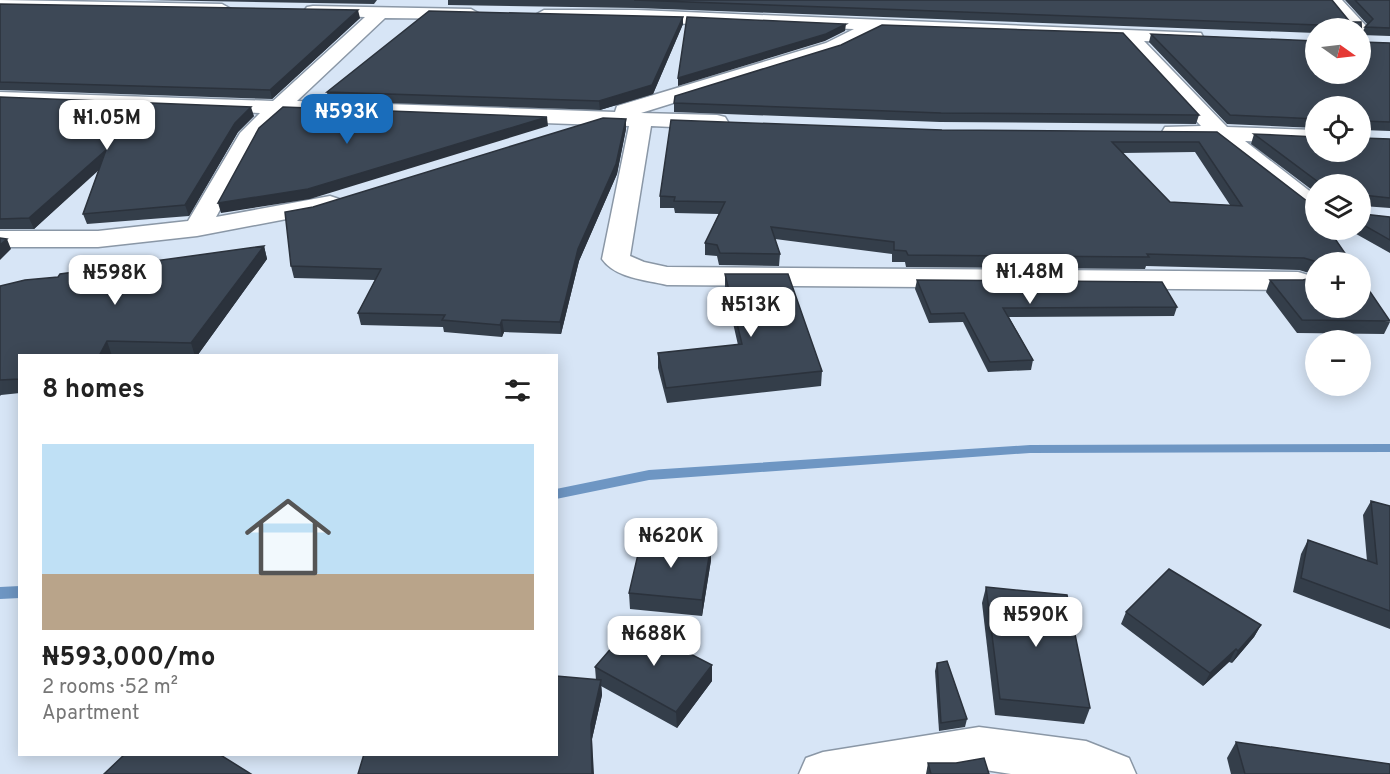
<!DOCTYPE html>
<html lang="en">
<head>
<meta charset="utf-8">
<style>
  body { margin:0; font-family:Overpass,sans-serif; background:#f2f2f2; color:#222; height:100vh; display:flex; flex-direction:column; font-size:22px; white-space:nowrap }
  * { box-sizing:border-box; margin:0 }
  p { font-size:20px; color:#767676 }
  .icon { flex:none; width:33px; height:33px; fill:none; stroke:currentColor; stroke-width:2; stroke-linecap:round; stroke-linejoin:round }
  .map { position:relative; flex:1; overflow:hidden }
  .drawer { position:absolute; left:18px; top:354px; width:540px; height:402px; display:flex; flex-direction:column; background:#fff; border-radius:0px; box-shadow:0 3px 15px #0003 }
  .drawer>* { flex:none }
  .needle { width:39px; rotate:104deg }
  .fabs { position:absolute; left:1305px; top:18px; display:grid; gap:12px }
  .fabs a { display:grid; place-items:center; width:66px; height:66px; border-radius:50%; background:#fff; box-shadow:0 3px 15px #0003; font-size:30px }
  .price { position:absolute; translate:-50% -51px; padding:0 14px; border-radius:12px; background:#fff; color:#222; font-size:20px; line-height:39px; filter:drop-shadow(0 2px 3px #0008) }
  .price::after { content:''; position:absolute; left:50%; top:36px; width:18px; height:14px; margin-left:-9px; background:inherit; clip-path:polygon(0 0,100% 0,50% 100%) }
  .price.selected { background:#1a6dbb; color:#fff }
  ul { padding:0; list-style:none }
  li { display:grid; align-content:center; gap:12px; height:318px; padding:0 24px }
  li+li { border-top:2px solid #e0e0e0 }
  li span { display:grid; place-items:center; height:186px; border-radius:0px; color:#555 }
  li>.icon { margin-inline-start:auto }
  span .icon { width:108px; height:108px; fill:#fffc; stroke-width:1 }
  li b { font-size:26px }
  h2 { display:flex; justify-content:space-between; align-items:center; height:72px; padding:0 24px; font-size:26px }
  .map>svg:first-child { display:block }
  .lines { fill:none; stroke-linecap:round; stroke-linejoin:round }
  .stream { fill:#6e96c3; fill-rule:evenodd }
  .minor-casing { stroke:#8a97a6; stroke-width:3 }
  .minor { fill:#fff; fill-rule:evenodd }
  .wall { fill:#343e4a; fill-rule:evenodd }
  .shaded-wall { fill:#2b323c }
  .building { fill:#3d4856; stroke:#2b323c; stroke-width:1.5; fill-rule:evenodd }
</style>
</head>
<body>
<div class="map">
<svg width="1390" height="774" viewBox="0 0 1390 774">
  <rect width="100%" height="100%" fill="#d7e5f6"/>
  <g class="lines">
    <!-- stream -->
    <g class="stream">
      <path d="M1390 444V452L1030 453 649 480 556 499V489L649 470 1030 445Z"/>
      <path d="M20 586V598L0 599V587Z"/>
    </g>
    <!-- minor casing -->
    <g class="minor-casing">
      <g id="minor">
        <path d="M0 0 222 4 231 9 222 14 68 9 0 10Z"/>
        <path d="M1323 0H1342L1368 28 1360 33V28H1349Z"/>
        <path d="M313 6 471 9 480 14 471 19 385 18 297 101 615 112 617 106 826 43 854 29 538 19 535 15 544 10H637L1201 33 1203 37 1201 41 1194 43 1144 41 1227 127 1316 130V144L1245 141 1316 196V217L1307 214 1215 140 1165 137 1162 132 1165 127 1201 126 1122 40 880 30 840 51 641 113 717 115 725 117 728 122 725 127 717 129 651 126 630 256 644 262 667 267 1298 272 1308 275 1312 281 1308 287 1298 290 667 285C646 280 615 278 602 259L629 126 284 114 260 136 216 217 330 196 339 199 343 204 339 209 197 236 98 247H0V231H98L188 221 240 133 260 113 0 104V92L273 101 365 17 307 15 304 11 307 7Z"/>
        <path d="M979 727 1086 741 1129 758 1136 774H1011L979 769 952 774H799L806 758 823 752Z"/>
      </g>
    </g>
    <!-- minor -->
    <use href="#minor" class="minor"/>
  </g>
  <!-- wall -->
  <g class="wall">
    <path d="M145 0H377L374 4Z"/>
    <path d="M448 0H1332L1350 22H1361V35L1365 27 1367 24 1345 0H1390V36L1361 35 1362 42 1390 43V131L1362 130V138L1390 139V208L1363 206V214L1390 217V253L1349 230H1360V184H1316V193L1251 144 1254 134 1316 137V152H1360V106H1316V128L1227 124 1149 42 1151 34 1316 41V74H1360V28H1316V33L637 8 448 5Z"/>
    <path d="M0 4 360 18 272 99 0 90Z"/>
    <path d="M683 17V24L653 94 600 110 328 101 327 92Z"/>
    <path d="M0 97 254 116 238 132 189 216 87 224 83 214 99 169 34 229H0Z"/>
    <path d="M674 103 1199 115 1196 124 940 122 674 112Z"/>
    <path d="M626 129 617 174 579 261 561 334 504 332 502 337 444 332 443 327 361 325 358 313 375 280 294 278 291 266 313 207Z"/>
    <path d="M942 130 1217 132 1316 262V308L1390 322 1384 334 1297 333 1266 292 1270 280H1303L1312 278 1309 273 1299 270 1146 266 1145 269 906 267 905 262H892V254L775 239 780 254 779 266 719 265 717 256 705 255V243L719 214 675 213 674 208H660V196ZM1195 152 1230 205 1170 202 1122 153Z"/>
    <path d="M264 246 267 259 197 356H20V393L1 395 0 396V286Z"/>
    <path d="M725 274 822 371 821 386 667 403 658 368V353L738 345 725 288Z"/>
    <path d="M917 280 1177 307 1174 316 1009 317 1033 360 1031 370 988 372 963 322 929 323 915 289Z"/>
    <path d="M1371 501 1390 506V629L1293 592 1301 554 1308 540 1367 561 1363 515Z"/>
    <path d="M711 560 702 616 630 609 629 593Z"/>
    <path d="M986 587 1090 708 1084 724 995 715 982 603Z"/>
    <path d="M1126 612 1261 625 1254 637 1232 663 1229 662 1203 686 1121 624Z"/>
    <path d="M937 663 967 719 965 727 939 731 935 671Z"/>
    <path d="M595 667 712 681 677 728 601 686 602 695 592 739 556 754 596 680Z"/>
    <path d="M1236 742 1390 774H1231L1227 758Z"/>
    <path d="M928 763 989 774H926Z"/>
  </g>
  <!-- shaded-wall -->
  <g class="shaded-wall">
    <path d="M358 10 360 18 272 99 270 90Z"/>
    <path d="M683 17V24L653 94 600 110 599 101Z"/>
    <path d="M846 24 845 31 825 41 678 86V78Z"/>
    <path d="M251 107 254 116 238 132 189 216 185 205 235 123Z"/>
    <path d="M547 117 548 126 310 199 221 213 218 203Z"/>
    <path d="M626 119V129L617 174 579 261 561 334 560 322 578 249Z"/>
    <path d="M106 150 110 160 34 229 29 218Z"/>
    <path d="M7 239 11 249 0 260V245Z"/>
    <path d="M264 246 267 259 197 356H195L191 343Z"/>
    <path d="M502 320 504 332 502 337 500 325Z"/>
    <path d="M107 341 112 356H99Z"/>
    <path d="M711 544V560L702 616V600Z"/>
    <path d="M1261 625 1254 637 1232 663 1238 651Z"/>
    <path d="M1236 649 1229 662 1203 686 1210 673Z"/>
    <path d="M712 665V681L677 728 676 712Z"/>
    <path d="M601 680 602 695 592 739 594 774H592L591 724Z"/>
  </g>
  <!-- building -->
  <g class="building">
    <path d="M634 0H1332L1350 22H1361L1362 42 1390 43V122L1362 121V138L1390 139V198L1363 195V214L1390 217V240L1360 223V184H1321L1254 134 1316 137V152H1360V106H1316V119L1230 115 1151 34 1316 41V74H1360V28H1320L1319 25Z"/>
    <path d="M1355 0H1390V28L1365 27 1373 19Z"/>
    <path d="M0 4 358 10 270 90 0 82Z"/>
    <path d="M429 11 683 17 652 85 599 101 327 92Z"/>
    <path d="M687 17 846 24 826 34 678 78Z"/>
    <path d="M882 25 1123 33 1199 115 941 113 674 103 675 96 841 45Z"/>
    <path d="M0 97 251 107 235 123 185 205 83 214 106 150 29 218 0 219Z"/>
    <path d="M283 107 547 117 308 189 218 203 259 128Z"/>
    <path d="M603 118 626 119 616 164 578 249 560 322 502 320 500 325 442 320 445 315 358 313 381 269 291 266 285 212 313 207Z"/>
    <path d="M671 120 942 130 1217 132 1312 205 1316 210V230H1329L1351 262 1316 263 1314 261 1304 258 1147 254 1149 257 908 255 906 251 894 250V242L771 227 780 254 720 253 717 245 705 243 725 202 674 201 675 197 660 196ZM1112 142H1199L1242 206 1170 202Z"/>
    <path d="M0 238 7 239 0 245Z"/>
    <path d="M264 246 191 343 107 341 99 356H20V379L0 380V286L25 280 58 277 60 274Z"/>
    <path d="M725 274H788L822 371 666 388 658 353 742 344Z"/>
    <path d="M1316 274V308H1360V277L1390 321 1302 320 1270 280H1303L1314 277Z"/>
    <path d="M917 280 1162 282 1177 307 1003 308 1033 360 990 362 964 313 931 314Z"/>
    <path d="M1371 501 1390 506V611L1301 578 1308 540 1377 564Z"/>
    <path d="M642 537 711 544 702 600 629 593Z"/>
    <path d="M1169 569 1261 625 1238 651 1236 649 1210 673 1126 612Z"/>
    <path d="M986 587 1067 595 1090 708 1000 699Z"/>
    <path d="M632 624 712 665 676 712 595 667Z"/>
    <path d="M947 661 967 719 941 723 937 663Z"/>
    <path d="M556 676 601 680 591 724 592 774H358L364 754H556Z"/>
    <path d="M1236 742 1390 764V774H1245Z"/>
    <path d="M125 754H219L251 774H104Z"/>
    <path d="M984 758 989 774H931L928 763H956Z"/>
  </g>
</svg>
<div class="fabs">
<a><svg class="needle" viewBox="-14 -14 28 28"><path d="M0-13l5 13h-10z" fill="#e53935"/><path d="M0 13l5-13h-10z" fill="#767676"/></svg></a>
<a><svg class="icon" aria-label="locate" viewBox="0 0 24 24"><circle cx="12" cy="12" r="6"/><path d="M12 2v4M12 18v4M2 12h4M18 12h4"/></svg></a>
<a><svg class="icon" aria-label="layers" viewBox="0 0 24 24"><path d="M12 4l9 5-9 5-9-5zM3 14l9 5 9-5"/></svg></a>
<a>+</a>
<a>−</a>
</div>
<b class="price selected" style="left:347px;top:145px">₦593K</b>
<b class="price" style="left:107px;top:151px">₦1.05M</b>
<b class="price" style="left:1030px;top:305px">₦1.48M</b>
<b class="price" style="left:115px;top:306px">₦598K</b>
<b class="price" style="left:751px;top:338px">₦513K</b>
<b class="price" style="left:671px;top:569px">₦620K</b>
<b class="price" style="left:1036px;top:648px">₦590K</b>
<b class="price" style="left:654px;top:667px">₦688K</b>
<section class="drawer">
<h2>8 homes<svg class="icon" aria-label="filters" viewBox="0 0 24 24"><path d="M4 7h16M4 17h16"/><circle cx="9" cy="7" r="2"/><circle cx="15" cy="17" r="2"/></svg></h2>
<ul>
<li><span style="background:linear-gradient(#bfe0f5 70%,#b9a48a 0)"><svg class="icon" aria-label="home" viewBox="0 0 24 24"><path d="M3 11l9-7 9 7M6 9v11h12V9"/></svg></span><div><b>₦593,000/mo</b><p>2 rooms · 52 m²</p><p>Apartment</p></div></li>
</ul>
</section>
</div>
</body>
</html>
